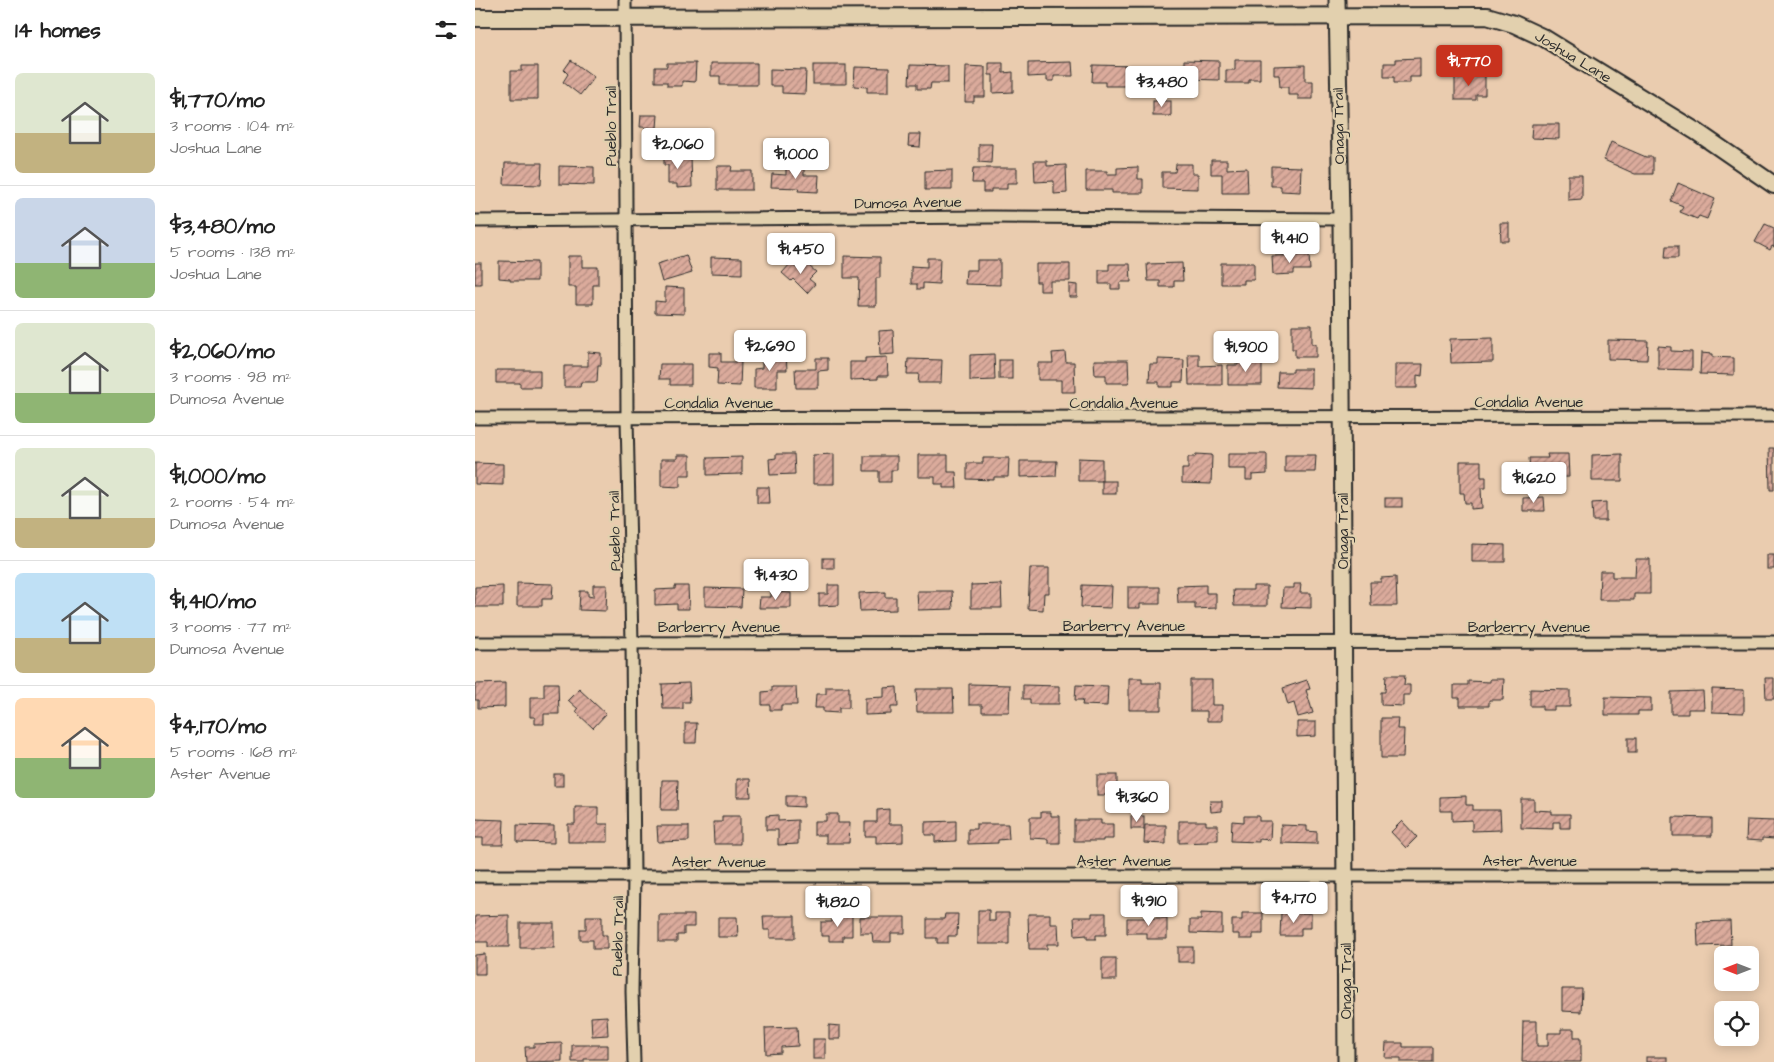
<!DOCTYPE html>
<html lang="en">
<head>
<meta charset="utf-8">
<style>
  body { margin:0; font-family:"Architects Daughter",sans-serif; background:#f2f2f2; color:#222; height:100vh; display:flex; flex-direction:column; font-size:19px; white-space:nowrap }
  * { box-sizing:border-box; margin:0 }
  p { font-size:16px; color:#767676 }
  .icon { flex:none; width:28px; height:28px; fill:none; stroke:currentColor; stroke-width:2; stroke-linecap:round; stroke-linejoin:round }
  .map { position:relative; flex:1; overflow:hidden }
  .drawer { display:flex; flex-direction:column; background:#fff; width:475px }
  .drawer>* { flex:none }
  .needle { width:32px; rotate:270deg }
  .fabs { position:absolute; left:1239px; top:946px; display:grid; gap:10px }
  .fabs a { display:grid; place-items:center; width:45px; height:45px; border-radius:8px; background:#fff; box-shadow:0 2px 12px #0003; font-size:25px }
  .price { position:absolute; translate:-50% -42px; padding:0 11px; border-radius:5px; background:#fff; color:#222; font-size:16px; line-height:32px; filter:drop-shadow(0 1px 2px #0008) }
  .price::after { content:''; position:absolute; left:50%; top:30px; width:15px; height:11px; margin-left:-8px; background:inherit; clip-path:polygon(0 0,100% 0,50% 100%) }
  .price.active { background:#c8321e; color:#fff }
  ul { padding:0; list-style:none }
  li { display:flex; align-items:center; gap:15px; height:125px; padding:0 15px }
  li+li { border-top:1px solid #e0e0e0 }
  li span { display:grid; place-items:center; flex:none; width:140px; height:100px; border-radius:8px; color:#555 }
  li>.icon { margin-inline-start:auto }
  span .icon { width:60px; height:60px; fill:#fffc; stroke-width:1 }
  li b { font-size:21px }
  h2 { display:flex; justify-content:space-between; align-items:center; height:60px; padding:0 15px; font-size:21px }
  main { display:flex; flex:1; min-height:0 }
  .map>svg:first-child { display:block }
  .building { fill:url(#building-hatch); stroke:#2b2b2b }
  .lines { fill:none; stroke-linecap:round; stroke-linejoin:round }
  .minor-casing { stroke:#2b2b2b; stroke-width:15 }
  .tertiary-casing { stroke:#2b2b2b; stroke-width:19 }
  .secondary-casing { stroke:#2b2b2b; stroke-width:20 }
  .minor { stroke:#e2d0ae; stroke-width:11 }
  .tertiary { stroke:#e2d0ae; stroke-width:15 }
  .secondary { stroke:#e2d0ae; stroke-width:16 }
  .labels { text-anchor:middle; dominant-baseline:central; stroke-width:4.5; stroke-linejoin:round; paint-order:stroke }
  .street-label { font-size:15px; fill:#2b2b2b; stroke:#e2d0ae }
</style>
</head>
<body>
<main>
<section class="drawer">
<h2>14 homes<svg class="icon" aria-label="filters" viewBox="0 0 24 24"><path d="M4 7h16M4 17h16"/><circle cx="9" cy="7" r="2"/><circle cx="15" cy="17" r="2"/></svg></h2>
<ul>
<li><span style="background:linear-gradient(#dfe7d0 60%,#c2b280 0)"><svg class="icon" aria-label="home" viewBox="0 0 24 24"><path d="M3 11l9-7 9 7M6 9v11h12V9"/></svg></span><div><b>$1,770/mo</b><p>3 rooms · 104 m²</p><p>Joshua Lane</p></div></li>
<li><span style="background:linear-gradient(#c9d6e8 65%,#8fb573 0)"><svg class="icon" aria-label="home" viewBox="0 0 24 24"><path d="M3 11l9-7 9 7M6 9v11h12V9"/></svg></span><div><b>$3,480/mo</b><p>5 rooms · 138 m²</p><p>Joshua Lane</p></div></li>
<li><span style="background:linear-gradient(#dfe7d0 70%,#8fb573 0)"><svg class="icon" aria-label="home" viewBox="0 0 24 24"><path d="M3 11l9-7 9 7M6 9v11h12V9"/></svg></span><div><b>$2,060/mo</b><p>3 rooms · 98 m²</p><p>Dumosa Avenue</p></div></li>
<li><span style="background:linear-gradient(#dfe7d0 70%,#c2b280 0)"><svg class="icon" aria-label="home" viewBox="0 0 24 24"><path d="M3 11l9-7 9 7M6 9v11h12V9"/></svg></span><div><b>$1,000/mo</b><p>2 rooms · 54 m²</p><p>Dumosa Avenue</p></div></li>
<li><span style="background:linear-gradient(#bfe0f5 65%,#c2b280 0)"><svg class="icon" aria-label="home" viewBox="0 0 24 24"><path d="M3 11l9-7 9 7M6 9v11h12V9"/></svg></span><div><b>$1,410/mo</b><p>3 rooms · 77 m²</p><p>Dumosa Avenue</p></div></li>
<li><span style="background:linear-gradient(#ffd9b3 60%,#8fb573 0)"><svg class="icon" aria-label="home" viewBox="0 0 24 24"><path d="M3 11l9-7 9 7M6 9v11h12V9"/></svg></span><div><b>$4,170/mo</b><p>5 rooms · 168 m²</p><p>Aster Avenue</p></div></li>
</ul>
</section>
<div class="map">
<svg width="1299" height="1062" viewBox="0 0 1299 1062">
  <defs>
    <pattern id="building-hatch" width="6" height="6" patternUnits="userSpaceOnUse" patternTransform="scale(1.25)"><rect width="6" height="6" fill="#dbab9c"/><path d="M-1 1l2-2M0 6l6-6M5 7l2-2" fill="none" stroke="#b28b7f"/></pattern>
  </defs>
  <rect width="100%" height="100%" fill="#eaccaf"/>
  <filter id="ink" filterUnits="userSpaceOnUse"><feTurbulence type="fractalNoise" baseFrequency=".02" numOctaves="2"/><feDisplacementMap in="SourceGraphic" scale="10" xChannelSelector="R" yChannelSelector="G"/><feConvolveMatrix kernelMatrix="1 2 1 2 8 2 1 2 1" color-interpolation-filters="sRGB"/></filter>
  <g filter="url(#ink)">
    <!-- building -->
    <g class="building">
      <path d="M945 58V77H935V83H919V77H909V63H921V59Z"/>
      <path d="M96 60 119 77 105 95 88 82 93 74 89 70Z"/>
      <path d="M709 60 744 61V80L709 79Z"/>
      <path d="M760 60H785V79H774V83H751V70H760Z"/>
      <path d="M597 62 598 76H579V81H572V76L553 77V63Z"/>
      <path d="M192 63H221L220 82 207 81V86H192V82H180V67H192Z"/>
      <path d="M236 63H282V85H245V76H236Z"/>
      <path d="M514 63H528V73L538 72V92L518 93V75H514Z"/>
      <rect x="338" y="65" width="33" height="19"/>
      <path d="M435 65 473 66V83H456L455 89H442V84H434Z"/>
      <path d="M618 65 662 66 661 86H630V82H617Z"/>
      <path d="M830 65V81H838V99H823V95H813V87H805L804 75H799V66Z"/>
      <path d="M47 66H63V99H36V71H47Z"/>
      <path d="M491 66 510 67V97H499V102H490Z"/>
      <path d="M380 67 414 68V92H392V87L379 86Z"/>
      <path d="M295 69 331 70 330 94 307 93V86H295Z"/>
      <path d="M980 75 1010 76V95H1001V100H980Z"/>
      <rect x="678" y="101" width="18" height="15"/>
      <path d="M166 115H183L182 128 165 127Z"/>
      <path d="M1057 124H1084V139L1056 138Z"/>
      <path d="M434 134H446L445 147 433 146Z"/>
      <path d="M1136 142 1171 157H1178V174H1160L1129 160Z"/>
      <path d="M504 144H517L516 163 504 162Z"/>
      <path d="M189 151H203V158H216L217 187 202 188V184H193V165H189Z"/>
      <path d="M736 160H752V169L772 168 773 193H747V174H736Z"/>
      <path d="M559 161H572V166L591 165 592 193 579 194V181L560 182Z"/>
      <path d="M30 163H67L66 185 29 184Z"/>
      <path d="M701 164H717V174H723V189L687 188V172H700Z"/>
      <path d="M84 166 119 167V185L84 184Z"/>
      <path d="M242 166H257L256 171H277V190H242Z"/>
      <path d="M796 166 826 167 825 192 806 191V186H796Z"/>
      <path d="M311 167 329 168V175H344L343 192 323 191 324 188 296 187 297 174 311 175Z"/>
      <path d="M663 167V179H668V193H637V190H611V171H632V174H642V168Z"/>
      <path d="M498 168H542V183H532V189H516V192H508V183H497Z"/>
      <path d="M477 170V190H450V171Z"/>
      <path d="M1093 175H1107V199L1093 200Z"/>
      <path d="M1203 183 1240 199 1232 219 1224 216 1222 219 1205 212 1208 206 1196 201Z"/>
      <path d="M1025 223H1034V241H1026Z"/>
      <path d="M1290 224 1299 228V247L1297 246 1295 250 1280 242Z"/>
      <path d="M1191 246H1203V258H1190Z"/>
      <path d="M211 255 217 273 187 282 182 264Z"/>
      <path d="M834 255 835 270H819V274L798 275 797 256Z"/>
      <path d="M93 256H107V267H123V285H118V304H101V287H93Z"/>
      <path d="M369 256 405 257V278H401V306H383L384 278H369Z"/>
      <path d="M236 257 267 258V274L236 273Z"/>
      <path d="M452 258H465L464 284 448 283V289H442V284H436V266L452 267Z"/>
      <path d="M502 260H525V285L490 284 491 270H502Z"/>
      <path d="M24 261 62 262V281H35V279L24 278Z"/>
      <path d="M328 261 341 272 334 279 340 284 332 293 318 279 316 281 307 273 316 263 321 268Z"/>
      <rect x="0" y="263" width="6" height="21"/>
      <path d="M707 263 708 281H699V287H685V281H673L672 264Z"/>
      <path d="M746 263H779V280H769V284H746Z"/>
      <path d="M561 264H595V281H575V291H565V282H561Z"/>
      <path d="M634 264H655L656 282H645V289H636V284H624V270H634Z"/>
      <path d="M594 284 602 285V297H594Z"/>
      <path d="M190 287 209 288V314L180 313V301L190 302Z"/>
      <path d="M817 325H837V344H841V357H820V349H817Z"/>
      <path d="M418 330 419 354 405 355 404 331Z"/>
      <path d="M1018 338V362L976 363 975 339Z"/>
      <path d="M1133 340 1173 341 1172 360 1133 359Z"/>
      <path d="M1183 346 1196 347V351L1217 352V370L1183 369Z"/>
      <path d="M113 352 126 353V365H123L122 382H106L105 387H89V366H113Z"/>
      <path d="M590 352 591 362H599L600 392H586V380H563V363H578L577 353Z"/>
      <path d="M234 353H246V362H266L265 386 242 385 243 368 234 367Z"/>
      <path d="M299 353H311L312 370H302V388H279V369L287 368V361H299Z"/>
      <path d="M1226 353 1237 354V357L1259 358V375L1225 374Z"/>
      <path d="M519 354 520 380 495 381V355Z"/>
      <path d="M713 354H724V366L747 365V385H714Z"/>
      <path d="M412 357 413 376H403V379L375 380V362H390V358Z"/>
      <path d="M341 358H353V370L343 371V388H321L320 369H341Z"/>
      <path d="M433 359 467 360 466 383H443L444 374H432Z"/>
      <path d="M683 359 709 360 708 382H698V387H684V382H674L675 364H683Z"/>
      <path d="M763 359H787V385H753V365H763Z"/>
      <rect x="524" y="360" width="13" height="19"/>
      <path d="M619 360H653L654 383H631V375H620Z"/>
      <path d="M185 364H216V385H195V379H184Z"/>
      <path d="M920 364H948L947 376 942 375V388H920Z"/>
      <path d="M818 369H836V388L802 387 803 372H818Z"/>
      <path d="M21 370H65V387H45V383H21Z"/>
      <path d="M1294 448H1299V490H1295Z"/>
      <path d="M301 454H319L320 474 295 475 294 459 301 458Z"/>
      <path d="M359 454V484H338V455Z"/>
      <path d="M721 454 737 455 736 484 707 483V469H713V457H720Z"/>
      <path d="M753 454H792V474L777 475V480H771V469H753Z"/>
      <path d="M1072 454H1093L1094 477 1062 478V472H1055L1054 458H1073Z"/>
      <path d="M1147 454V481H1117V455Z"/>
      <path d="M202 455H215V475H205V487L186 486V459H202Z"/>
      <path d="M443 455H473V472H481L482 488H468V484H460V477H443Z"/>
      <path d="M810 455H841L840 472H810Z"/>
      <path d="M389 456H422V470H416V482H404V471H389Z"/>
      <path d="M267 457V474L232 475V458Z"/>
      <path d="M508 458H534L533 477H519V480L492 479V463H508Z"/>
      <path d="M603 458 627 459V481H603Z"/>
      <path d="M545 461H582L581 476 545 477Z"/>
      <path d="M985 461H1006V477H1011V488H1006L1007 508 996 509V503H990L989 493H985Z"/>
      <path d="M0 463 28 464V485L0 484Z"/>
      <rect x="627" y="481" width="14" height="13"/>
      <path d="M282 487H294L295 503H282Z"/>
      <path d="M1069 497 1070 511H1048V498Z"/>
      <rect x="910" y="498" width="17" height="9"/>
      <path d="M1131 502V521H1118L1117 503Z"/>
      <path d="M997 544 1030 545V562H997Z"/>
      <rect x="1292" y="555" width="7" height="14"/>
      <rect x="348" y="558" width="11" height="10"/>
      <path d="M1161 559H1175V594H1159V600H1124L1125 571H1137V577H1160Z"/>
      <path d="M555 568H574V593H569L568 610 553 609Z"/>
      <path d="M921 577 922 606H896L895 582H906V578Z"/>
      <path d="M42 583 78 584 77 599H67V606H42Z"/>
      <path d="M526 584 527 608H496V585Z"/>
      <path d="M819 584H826L825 593H836V608L807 607 808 588H819Z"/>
      <path d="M118 585H132L131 611 104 610 105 591H113V596L118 597Z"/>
      <path d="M353 585H364V605L344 606V594H353Z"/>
      <path d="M607 585 637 586 636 608 606 607Z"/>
      <path d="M731 585V593H741V608L720 609V603H703L702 586Z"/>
      <path d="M28 586V607H0V587Z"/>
      <path d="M200 586H213L214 609H202V604L180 605V590L200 589Z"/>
      <path d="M778 586H792V606H759L758 590H778Z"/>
      <path d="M653 587H685V604H665V608H653Z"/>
      <path d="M230 588 267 589 266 607 230 606Z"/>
      <path d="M442 591H477L478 609 443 610Z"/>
      <path d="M296 592 316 593V608H284L285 597H296Z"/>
      <path d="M410 592V597H421V610L385 611 384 593Z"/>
      <path d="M911 675H930L929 685H935V695H928V706L906 705V692H910Z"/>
      <path d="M654 678H667V683H686V710H654Z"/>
      <path d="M1290 678H1299V699H1291Z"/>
      <path d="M1015 679H1029L1028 700H1014V706H985V698H979V685H993V681L1015 682Z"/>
      <path d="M715 680H737V705H747V721H732V711H715Z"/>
      <path d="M832 680 835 689 831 690 838 713 823 717 819 703 813 705 808 688Z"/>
      <path d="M30 683V707L3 708V700H0V684Z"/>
      <path d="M69 683H83L84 714H69V724H60V717H55V697H69Z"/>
      <path d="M214 683 215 702H208V709H188L187 684Z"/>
      <path d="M494 684 535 685 534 712H507V705H494Z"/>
      <path d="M548 685 584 686V704H555V699H548Z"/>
      <path d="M601 685 633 686 632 706 607 705 608 700H600Z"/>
      <path d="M297 687H321L322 705H306V710H295V705H287V692L297 691Z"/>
      <path d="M351 687H374V708H364V713L348 712V708H340L341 694H351Z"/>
      <path d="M422 687 423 707H416V714L390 715V698L409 697V688Z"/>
      <path d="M104 689 131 714 118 728 101 712 103 709 93 700Z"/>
      <path d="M441 689H478L479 712H442Z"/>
      <path d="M1055 689 1095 690V707H1079V710H1067V706H1055Z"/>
      <path d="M1237 689 1269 690V713L1237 712Z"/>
      <path d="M1228 691 1229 709H1213V714H1196V692Z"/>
      <path d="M1130 697 1176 698V711H1163V715H1130Z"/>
      <path d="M906 718H923L922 729H929L928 758H906Z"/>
      <path d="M822 722H841V736L822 737Z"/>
      <path d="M210 723H222L221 743H210Z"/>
      <rect x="1153" y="738" width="8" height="15"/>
      <rect x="79" y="774" width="9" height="12"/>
      <rect x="622" y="775" width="20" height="20"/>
      <path d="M262 779H275L276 797H262Z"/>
      <path d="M187 780H203L202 810H186Z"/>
      <path d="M311 796H329V807L311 806Z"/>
      <path d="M991 796V805H998V810H1025L1026 830 997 831V820L977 821V811H965V797Z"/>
      <path d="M1046 799H1059V810L1077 811V814H1095V828H1085V822H1078V829L1046 828Z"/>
      <path d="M735 801H747V811L736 812Z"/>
      <path d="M100 807H123V824H133V842H93V824H100Z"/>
      <path d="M414 809V824H428V842L401 843V836H390V822H402V810Z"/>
      <path d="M566 812H576V816H585V843H573V839L555 838V817H566Z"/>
      <path d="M351 814H363V823H375L374 843H351V835H339V821H351Z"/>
      <path d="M303 815V821L323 820V844L303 845V830H291V816Z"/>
      <path d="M247 816H265V844H239L238 822H247Z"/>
      <rect x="656" y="816" width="13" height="13"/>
      <path d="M769 816H784V821H796L795 840 784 839V842L756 841 757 821 769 822Z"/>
      <path d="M1198 817 1237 818V836H1198Z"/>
      <path d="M0 819 29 820 28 845H8V838H0Z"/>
      <path d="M599 820H626V824H638V839H628V841H599Z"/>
      <path d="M1272 820 1299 821V839L1287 838V841L1271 840Z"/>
      <path d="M481 821V841L460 842V835H450V822Z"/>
      <path d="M704 821H731V825H743V840H733V842L704 843Z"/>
      <path d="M927 821 942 837 931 848 916 832Z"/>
      <path d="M501 824H533L534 839 523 840V843L493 844V829H501Z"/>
      <path d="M42 825 79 826V843L42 842Z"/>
      <path d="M670 825H691V844L669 843Z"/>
      <path d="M806 825 832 826V831L842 832V844L806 843Z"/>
      <path d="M182 826H214V841L183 842Z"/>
      <path d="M503 910H514V921H520V913H534V944H503Z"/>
      <path d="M617 913H631V935H621V939H612V935L600 936 599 917H617Z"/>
      <path d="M726 913 747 914V934L715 933V920H726Z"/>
      <path d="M767 913H788V934H778V939H764V934H757V920H767Z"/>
      <path d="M806 913H836V928H826V936H805Z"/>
      <path d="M357 914 377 915V936H368V941H354V936H346V922H357Z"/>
      <path d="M470 914H483L482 936H473V943H462V938H452V919H469Z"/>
      <path d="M553 914H575V924H583L584 944H572V949H554Z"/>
      <path d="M34 915V947H13V942H0V916Z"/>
      <path d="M184 915H219V927H209V935H202V942H184Z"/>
      <path d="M111 916H127V935H132V949H118V940H105V929H111Z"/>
      <path d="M288 916H320V938H295V930H289Z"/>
      <path d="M243 917H262L263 937H243Z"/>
      <path d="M385 917H430V933H416V942H398L397 933H385Z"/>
      <path d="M652 918H692V939H672V933H652Z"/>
      <path d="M1255 921 1256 945 1223 946 1222 922Z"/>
      <rect x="45" y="923" width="34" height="25"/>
      <rect x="703" y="947" width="15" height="15"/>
      <path d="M10 954V974H0V955Z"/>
      <rect x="627" y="958" width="14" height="22"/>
      <path d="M1087 989H1107L1106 1012 1087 1011Z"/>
      <path d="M132 1016 133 1035 117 1036 116 1017Z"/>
      <path d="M1048 1021H1062V1046H1073V1033H1086V1029H1099V1037H1106V1062H1047Z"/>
      <path d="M354 1025 365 1026V1039H354Z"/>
      <path d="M322 1027 323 1046 306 1047V1053L291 1054 290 1028Z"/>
      <rect x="338" y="1039" width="12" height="20"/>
      <path d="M87 1043V1061L51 1062 50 1047H59V1044Z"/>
      <path d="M911 1043H928V1047H957V1062H926V1058H910Z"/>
      <path d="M97 1045H133V1059H109V1062H97Z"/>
      <rect x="1171" y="1057" width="21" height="5"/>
    </g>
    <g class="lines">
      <!-- minor casing -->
      <g class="minor-casing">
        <g id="minor">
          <path d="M150 0 152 418 157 642 159 877 157 991 159 1062"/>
          <path d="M0 221 515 217 866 219"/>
          <path d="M0 418 1299 416"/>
          <path d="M0 643 1299 642"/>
          <path d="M0 876H1299"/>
        </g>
      </g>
      <!-- tertiary casing -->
      <g class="tertiary-casing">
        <path id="tertiary" d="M862 0 866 219 871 1062"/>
      </g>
      <!-- secondary casing -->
      <g class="secondary-casing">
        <path id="secondary" d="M0 18 1012 16 1039 24 1069 38 1222 132 1299 185"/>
      </g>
      <!-- minor -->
      <use href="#minor" class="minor"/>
      <!-- tertiary -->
      <use href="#tertiary" class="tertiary"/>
      <!-- secondary -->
      <use href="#secondary" class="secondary"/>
    </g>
  </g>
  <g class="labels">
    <!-- street labels -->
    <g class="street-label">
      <text transform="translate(1098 57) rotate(31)">Joshua Lane</text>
      <text transform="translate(136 126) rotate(-90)">Pueblo Trail</text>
      <text transform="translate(864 126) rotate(-91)">Onaga Trail</text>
      <text transform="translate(433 203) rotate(-1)">Dumosa Avenue</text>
      <text x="1054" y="402">Condalia Avenue</text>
      <text x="244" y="403">Condalia Avenue</text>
      <text x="649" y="403">Condalia Avenue</text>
      <text transform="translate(140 531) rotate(-91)">Pueblo Trail</text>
      <text transform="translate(868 531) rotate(-90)">Onaga Trail</text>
      <text x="649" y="626">Barberry Avenue</text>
      <text x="244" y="627">Barberry Avenue</text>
      <text x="1054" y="627">Barberry Avenue</text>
      <text x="649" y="861">Aster Avenue</text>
      <text x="1055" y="861">Aster Avenue</text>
      <text x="244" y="862">Aster Avenue</text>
      <text transform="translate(143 936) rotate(-89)">Pueblo Trail</text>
      <text transform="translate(871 981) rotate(-90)">Onaga Trail</text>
    </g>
  </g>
</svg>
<div class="fabs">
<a><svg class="needle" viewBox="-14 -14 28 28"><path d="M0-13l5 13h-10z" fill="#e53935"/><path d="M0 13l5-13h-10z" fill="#767676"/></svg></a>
<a><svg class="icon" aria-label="locate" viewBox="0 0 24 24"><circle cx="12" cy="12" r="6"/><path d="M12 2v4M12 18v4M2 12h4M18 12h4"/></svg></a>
</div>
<b class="price active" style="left:994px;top:87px">$1,770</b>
<b class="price" style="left:687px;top:108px">$3,480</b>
<b class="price" style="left:203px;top:170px">$2,060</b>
<b class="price" style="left:321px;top:180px">$1,000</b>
<b class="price" style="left:815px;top:264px">$1,410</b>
<b class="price" style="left:326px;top:275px">$1,450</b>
<b class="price" style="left:295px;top:372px">$2,690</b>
<b class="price" style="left:771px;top:373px">$1,900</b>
<b class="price" style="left:1059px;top:504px">$1,620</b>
<b class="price" style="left:301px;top:601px">$1,430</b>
<b class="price" style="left:662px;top:823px">$1,360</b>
<b class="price" style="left:819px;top:924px">$4,170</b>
<b class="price" style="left:674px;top:927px">$1,910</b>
<b class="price" style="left:363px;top:928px">$1,820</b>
</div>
</main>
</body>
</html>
